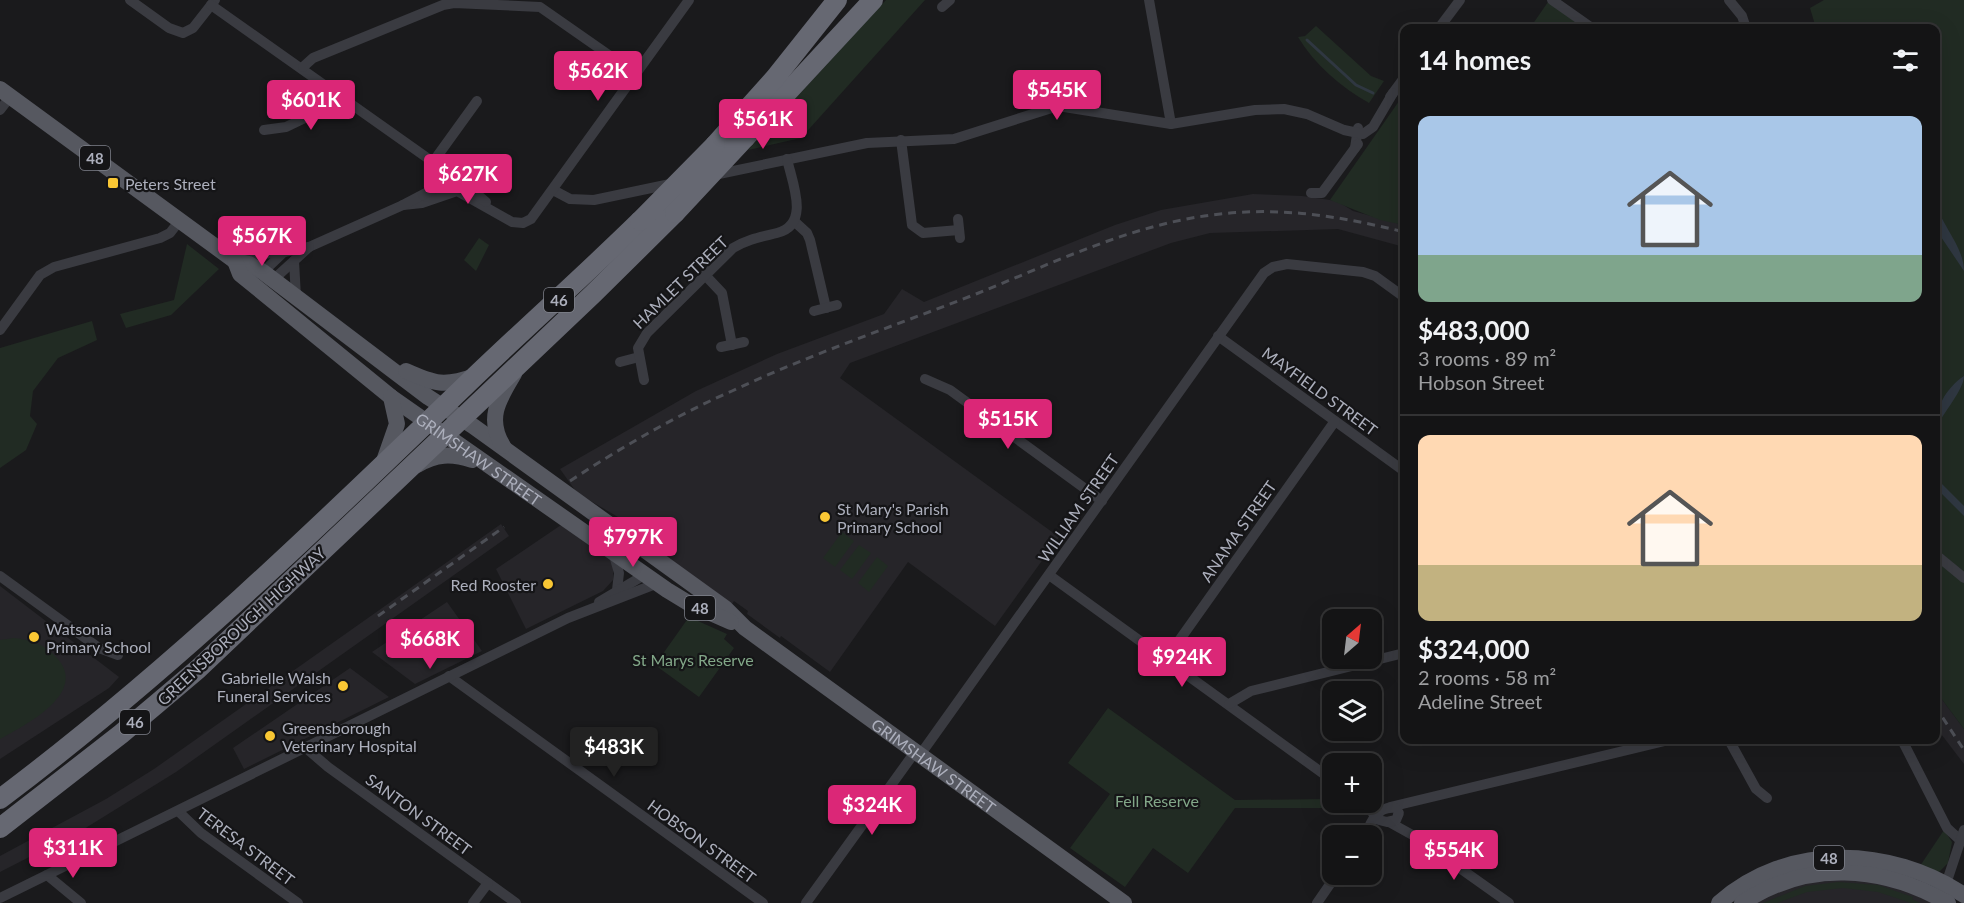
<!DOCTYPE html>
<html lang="en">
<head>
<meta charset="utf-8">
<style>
  body { margin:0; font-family:Lato,sans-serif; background:#212122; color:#f1f3f6; height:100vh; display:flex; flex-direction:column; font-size:22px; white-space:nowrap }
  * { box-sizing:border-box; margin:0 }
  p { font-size:20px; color:#9d9ea0 }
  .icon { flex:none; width:33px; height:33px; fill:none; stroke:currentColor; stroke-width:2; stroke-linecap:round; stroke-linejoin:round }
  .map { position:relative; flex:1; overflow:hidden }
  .panel { position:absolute; left:1400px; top:24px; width:540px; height:720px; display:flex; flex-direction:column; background:#141415; border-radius:12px; box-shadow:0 6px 24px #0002,0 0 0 2px #333334 }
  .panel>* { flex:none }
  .needle { width:39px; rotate:28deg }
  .controls { position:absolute; left:1322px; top:609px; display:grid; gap:12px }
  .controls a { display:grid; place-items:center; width:60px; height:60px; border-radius:12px; background:#141415; box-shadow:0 6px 24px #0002,0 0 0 2px #333334; font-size:30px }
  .price { position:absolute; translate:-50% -51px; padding:0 14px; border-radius:6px; background:#db2777; color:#fff; font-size:20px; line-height:39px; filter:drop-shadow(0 2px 3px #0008) }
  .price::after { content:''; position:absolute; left:50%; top:36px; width:18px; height:14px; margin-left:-9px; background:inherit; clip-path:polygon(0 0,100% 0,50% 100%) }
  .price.active { background:#222; color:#fff }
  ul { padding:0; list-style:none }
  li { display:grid; align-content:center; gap:12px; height:318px; padding:0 18px }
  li+li { border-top:2px solid #333334 }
  li span { display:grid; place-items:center; height:186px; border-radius:12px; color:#555 }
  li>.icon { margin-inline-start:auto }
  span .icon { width:108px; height:108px; fill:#fffc; stroke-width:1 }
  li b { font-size:26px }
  h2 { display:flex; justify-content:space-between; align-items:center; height:72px; padding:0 18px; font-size:26px }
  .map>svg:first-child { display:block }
  .built { fill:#262529 }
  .green { fill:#212b23 }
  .water { fill:#2f3741 }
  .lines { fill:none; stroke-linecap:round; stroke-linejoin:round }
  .stream { stroke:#2f3741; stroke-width:3 }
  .street { stroke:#3a3b41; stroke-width:10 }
  .primary { stroke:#565860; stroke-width:16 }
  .highway { stroke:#666872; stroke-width:20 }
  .rail { stroke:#4d4f56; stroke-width:3; stroke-dasharray:8 6; stroke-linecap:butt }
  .highway-bridge { stroke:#666872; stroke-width:20 }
  .poi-dot { fill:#f9c734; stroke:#151517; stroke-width:2 }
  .labels { text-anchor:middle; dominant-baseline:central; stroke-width:4.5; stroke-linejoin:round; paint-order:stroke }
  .shield { fill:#151517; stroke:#7f818a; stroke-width:1.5 }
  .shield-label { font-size:15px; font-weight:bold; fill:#acafbc }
  .poi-label { font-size:16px; fill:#acafbc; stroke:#151517; text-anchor:start }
  .street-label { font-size:16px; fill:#acafbc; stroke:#151517 }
  .park-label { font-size:16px; fill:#82a788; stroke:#151517 }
</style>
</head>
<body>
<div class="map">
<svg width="1964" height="903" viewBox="0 0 1964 903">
  <rect width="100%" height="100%" fill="#1a1a1c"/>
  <!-- built -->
  <g class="built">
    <path d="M1253 194 1302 196 1337 201 1353 211 1404 225V247L1338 229 1210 233 1171 243 850 363 840 378 1059 537 995 626 908 562 830 672 781 636 780 638 747 614 748 611 734 601 732 604 625 527 618 517 577 493 560 469 696 391 777 354 884 314 902 289 924 302 1115 225 1161 210Z"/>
    <path d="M501 524 509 536 176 772 84 829 0 872V856L106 799 154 769Z"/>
    <path d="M561 525 586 543 602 549 613 562V580L603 591 526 629 496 569Z"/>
    <path d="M0 586 119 677 109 688 0 759Z"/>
    <path d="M447 602 482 651 415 684 372 652Z"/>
    <path d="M350 668 389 697 244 769 233 748Z"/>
    <path d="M1935 690 1964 729V764L1935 726Z"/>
    <path d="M1866 878 1938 903H1752L1793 884Z"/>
  </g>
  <!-- green -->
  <g class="green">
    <path d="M886 0H925L801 138 748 150Z"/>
    <path d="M1824 0H1964V572L1935 548V28H1816L1810 8Z"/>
    <path d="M1548 2 1584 28H1530Z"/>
    <path d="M1316 26 1371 76 1384 81 1369 103C1341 87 1315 65 1298 37L1305 36Z"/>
    <path d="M1404 94V225L1380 220 1330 200Z"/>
    <path d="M479 238 489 245 476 271 464 260Z"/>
    <path d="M187 244 219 269 171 315 126 328 120 314 174 300Z"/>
    <path d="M92 321 97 340 58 358 33 391 30 416 37 424 26 450 0 468V348Z"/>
    <path d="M842 532 854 541 835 567 823 558Z"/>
    <path d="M859 545 871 553 852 579 840 570Z"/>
    <path d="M877 557 888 566 869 592 858 583Z"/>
    <path d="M1935 560 1964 583V729L1935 690Z"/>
    <path d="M689 617 727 634 724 639 734 648 699 697 655 665Z"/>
    <path d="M14 638C31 640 44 644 56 657 90 692 26 725 0 739V640Z"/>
    <path d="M1108 708 1235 800 1332 799V802L1344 803 1352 808H1235L1188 873 1153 848 1125 887 1070 848 1110 794 1068 763Z"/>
    <path d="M1944 830 1952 842 1948 863 1939 872 1920 866Z"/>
    <path d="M1838 882 1878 885 1913 897 1912 899 1920 903H1911L1878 892 1843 888 1807 892 1777 903H1763L1805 886Z"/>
  </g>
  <!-- water -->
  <g class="water">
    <path d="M1935 202C1942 226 1964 247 1964 271L1935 228Z"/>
    <path d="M1964 376C1964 390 1942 414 1935 430 1935 408 1946 388 1964 376Z"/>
    <path d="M1935 477 1964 506V516L1935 487Z"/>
  </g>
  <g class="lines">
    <!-- stream -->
    <path class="stream" d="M1307 40 1356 85 1373 93"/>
    <!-- street -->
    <g class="street">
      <path d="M130 0 169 28 183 33 193 28 215 0"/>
      <path d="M1149 0 1171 124"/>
      <path d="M1552 0 1592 28"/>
      <path d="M1729 0 1742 16 1746 28"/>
      <path d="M211 5 433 162 442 173 450 192"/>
      <path d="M942 7 950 0"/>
      <path d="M1439 28 1460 0"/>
      <path d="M303 67 313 58 443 5 454 3 540 7 636 74"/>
      <path d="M1390 97 1404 78"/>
      <path d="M0 110 10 97"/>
      <path d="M264 130 286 127 338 102 343 96"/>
      <path d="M901 140 912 225 923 233 959 230"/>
      <path d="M1355 148 1358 128"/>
      <path d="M433 162 477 101"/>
      <path d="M714 175 867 143 954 139 1058 106 1171 124 1255 110 1284 109 1307 114 1344 130 1363 134 1373 127 1393 93"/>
      <path d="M553 190 570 199 594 200 675 183"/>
      <path d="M1311 193H1322L1358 144"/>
      <path d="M403 205 422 203 457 191 512 222 523 223 531 219 689 0"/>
      <path d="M958 219 960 238"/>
      <path d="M795 222 807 233 810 240 826 308"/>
      <path d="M236 261 250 255 284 252"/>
      <path d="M294 261 296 297"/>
      <path d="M263 272 284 252 309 247 403 205 447 182 464 183 486 202"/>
      <path d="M705 275 722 293 732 345"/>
      <path d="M273 280 309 247"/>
      <path d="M814 311 837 305"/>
      <path d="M0 330 40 275 54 267 160 238 170 233 180 220"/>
      <path d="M1218 336 1404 471"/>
      <path d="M721 347 744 342"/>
      <path d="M620 362 639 357"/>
      <path d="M925 379 950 390 1102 501"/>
      <path d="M644 380 638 348 647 333 733 248C748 239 761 237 777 233 811 225 792 182 787 159"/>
      <path d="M613 552 619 573 617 590"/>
      <path d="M1935 554 1964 578"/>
      <path d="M1049 575 1332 780"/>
      <path d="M0 576 99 648 118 655"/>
      <path d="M599 602 646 574"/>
      <path d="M1166 659 1335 421"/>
      <path d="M449 676 763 903"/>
      <path d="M1229 704 1251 691 1404 653"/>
      <path d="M1729 740 1756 789 1767 798"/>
      <path d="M1902 740 1947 828 1959 839"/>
      <path d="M306 748 328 767 516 903"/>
      <path d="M920 755 1264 273 1273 267 1287 264 1363 272 1375 276 1404 297"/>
      <path d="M1362 802 1377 817"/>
      <path d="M1390 807 1669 740"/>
      <path d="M178 811 201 833 298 903"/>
      <path d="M1389 822 1416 837 1509 903"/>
      <path d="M1365 836C1371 821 1377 806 1395 808L1399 813 1396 820 1387 822 1379 820 1378 813"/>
      <path d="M47 875 81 903"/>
      <path d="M1946 884 1964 830"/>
      <path d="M0 898 568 618 658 583"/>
      <path d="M473 903 488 883"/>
      <path d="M806 903 915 752"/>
      <path d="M1317 903 1337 874"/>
    </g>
    <!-- primary -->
    <g class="primary">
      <path id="s1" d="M0 89 235 261 249 264 263 272 428 397 473 426 725 608 745 628 1124 903"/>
      <path id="s2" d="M235 261 240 274 391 397 667 590 690 604 731 622"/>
      <path d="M406 371C435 384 444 387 475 376"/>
      <path d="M503 446C486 418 499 399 514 374"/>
      <path d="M383 464 397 424 391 397"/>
      <path d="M417 465C436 454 451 453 472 460"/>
      <path d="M1719 903C1788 842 1890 846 1964 895"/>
      <path d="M1742 903C1807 860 1882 865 1948 903"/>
    </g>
    <!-- highway -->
    <g class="highway">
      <path d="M745 138 873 0"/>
      <path d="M715 145 775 78 837 0"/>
      <path d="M0 799C168 673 318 528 468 383 525 328 584 276 640 221"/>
      <path d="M0 828 121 734 198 669 593 294 675 213"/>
    </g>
    <!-- rail -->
    <g class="rail">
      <path d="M570 481C622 447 675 416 732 391 811 354 894 326 976 294 1051 264 1130 225 1212 215 1278 206 1340 216 1404 232"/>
      <path d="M378 616 504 527"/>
      <path d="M1935 706 1964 750"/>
    </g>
    <!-- highway-bridge -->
    <g class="highway-bridge">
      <path d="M675 213 745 138"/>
      <path d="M640 221 715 145"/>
    </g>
  </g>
  <!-- markers -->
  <g class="poi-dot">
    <rect x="107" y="177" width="12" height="12" rx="3"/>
    <circle cx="825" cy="517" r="6"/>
    <circle cx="548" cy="584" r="6"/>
    <circle cx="34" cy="637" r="6"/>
    <circle cx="343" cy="686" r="6"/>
    <circle cx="270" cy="736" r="6"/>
  </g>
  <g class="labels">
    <!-- shield labels -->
    <g class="shield">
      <rect x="80" y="146" width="30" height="24" rx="4.5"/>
      <rect x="544" y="288" width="30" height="24" rx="4.5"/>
      <rect x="685" y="596" width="30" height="24" rx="4.5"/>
      <rect x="120" y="710" width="30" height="24" rx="4.5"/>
      <rect x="1814" y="846" width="30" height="24" rx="4.5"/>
    </g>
    <g class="shield-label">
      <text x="95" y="158">48</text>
      <text x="559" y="300">46</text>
      <text x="700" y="608">48</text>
      <text x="135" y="722">46</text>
      <text x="1829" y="858">48</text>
    </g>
    <!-- poi labels -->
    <g class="poi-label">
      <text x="125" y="183">Peters Street</text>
      <text x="837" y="508">St Mary's Parish<tspan x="837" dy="18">Primary School</tspan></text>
      <text x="536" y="584" text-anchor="end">Red Rooster</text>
      <text x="46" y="628">Watsonia<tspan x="46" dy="18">Primary School</tspan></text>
      <text x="331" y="677" text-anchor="end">Gabrielle Walsh<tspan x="331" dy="18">Funeral Services</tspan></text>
      <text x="282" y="727">Greensborough<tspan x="282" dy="18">Veterinary Hospital</tspan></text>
    </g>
    <!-- street labels -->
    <g class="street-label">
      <text transform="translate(680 282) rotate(-44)">HAMLET STREET</text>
      <text transform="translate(1320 391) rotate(36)">MAYFIELD STREET</text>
      <text stroke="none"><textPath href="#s2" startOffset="316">GRIMSHAW STREET</textPath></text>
      <text transform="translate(1078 508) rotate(-55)">WILLIAM STREET</text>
      <text transform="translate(1238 531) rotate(-55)">ANAMA STREET</text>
      <text transform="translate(241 626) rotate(-43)">GREENSBOROUGH HIGHWAY</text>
      <text stroke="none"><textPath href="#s1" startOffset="1155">GRIMSHAW STREET</textPath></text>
      <text transform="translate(419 814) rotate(36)">SANTON STREET</text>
      <text transform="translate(702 841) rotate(36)">HOBSON STREET</text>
      <text transform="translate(246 846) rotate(37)">TERESA STREET</text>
    </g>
    <!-- park labels -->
    <g class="park-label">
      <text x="693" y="659">St Marys Reserve</text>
      <text x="1157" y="800">Fell Reserve</text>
    </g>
  </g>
</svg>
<div class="controls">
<a><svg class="needle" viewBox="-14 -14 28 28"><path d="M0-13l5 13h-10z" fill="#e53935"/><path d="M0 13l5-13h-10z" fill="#9d9ea0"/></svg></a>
<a><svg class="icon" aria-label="layers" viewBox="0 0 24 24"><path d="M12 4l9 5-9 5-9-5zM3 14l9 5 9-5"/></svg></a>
<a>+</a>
<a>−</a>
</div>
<b class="price" style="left:598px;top:102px">$562K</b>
<b class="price" style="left:1057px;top:121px">$545K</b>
<b class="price" style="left:311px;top:131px">$601K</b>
<b class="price" style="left:763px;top:150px">$561K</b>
<b class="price" style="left:468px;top:205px">$627K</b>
<b class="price" style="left:262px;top:267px">$567K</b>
<b class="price" style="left:1008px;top:450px">$515K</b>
<b class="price" style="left:633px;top:568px">$797K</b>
<b class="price" style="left:430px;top:670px">$668K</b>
<b class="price" style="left:1182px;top:688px">$924K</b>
<b class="price active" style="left:614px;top:778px">$483K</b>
<b class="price" style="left:872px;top:836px">$324K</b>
<b class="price" style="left:73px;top:879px">$311K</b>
<b class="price" style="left:1454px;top:881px">$554K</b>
<section class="panel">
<h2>14 homes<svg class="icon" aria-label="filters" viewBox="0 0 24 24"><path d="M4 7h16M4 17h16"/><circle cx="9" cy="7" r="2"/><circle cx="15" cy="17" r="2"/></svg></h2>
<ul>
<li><span style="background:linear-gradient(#a9c7e8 75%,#7fa58c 0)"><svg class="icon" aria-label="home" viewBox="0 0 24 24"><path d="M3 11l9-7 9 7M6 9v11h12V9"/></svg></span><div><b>$483,000</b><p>3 rooms · 89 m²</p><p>Hobson Street</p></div></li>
<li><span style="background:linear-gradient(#ffd9b3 70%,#c2b280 0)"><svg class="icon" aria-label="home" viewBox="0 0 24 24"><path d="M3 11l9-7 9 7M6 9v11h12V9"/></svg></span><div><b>$324,000</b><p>2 rooms · 58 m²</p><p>Adeline Street</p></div></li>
</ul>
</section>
</div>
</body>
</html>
